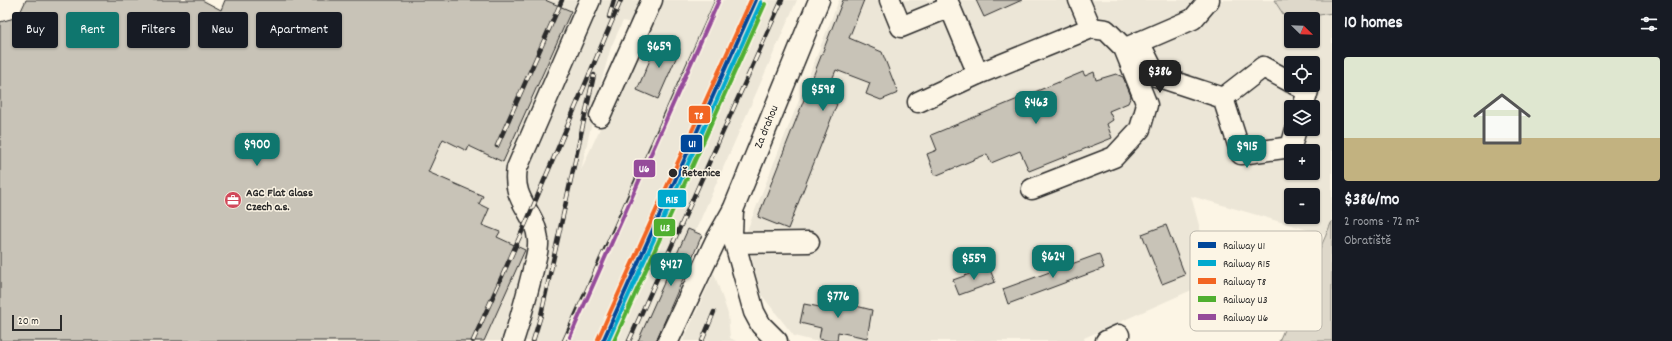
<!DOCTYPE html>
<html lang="en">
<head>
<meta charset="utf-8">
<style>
  body { margin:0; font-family:Dekko,sans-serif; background:#20242c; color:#f1f3f6; height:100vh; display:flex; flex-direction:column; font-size:15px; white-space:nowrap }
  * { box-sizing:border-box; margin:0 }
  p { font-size:13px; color:#9ea1a6 }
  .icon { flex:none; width:22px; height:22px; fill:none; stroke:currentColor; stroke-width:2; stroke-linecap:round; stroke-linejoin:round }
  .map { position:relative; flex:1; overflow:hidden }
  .drawer { display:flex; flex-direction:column; background:#171b24; width:340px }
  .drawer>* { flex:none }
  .banner { position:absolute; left:12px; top:12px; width:380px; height:36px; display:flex; gap:8px }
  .needle { width:26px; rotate:113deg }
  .tools { position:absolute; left:1284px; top:12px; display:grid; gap:8px }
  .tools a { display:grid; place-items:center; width:36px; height:36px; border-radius:4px; background:#171b24; box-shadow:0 1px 3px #0004; font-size:20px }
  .scale { position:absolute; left:12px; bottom:10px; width:50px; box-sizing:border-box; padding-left:4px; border:2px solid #2b2b2b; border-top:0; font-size:11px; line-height:14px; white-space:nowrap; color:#2b2b2b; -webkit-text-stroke:3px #fcf5e5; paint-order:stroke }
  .price { position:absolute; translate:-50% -34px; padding:0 9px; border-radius:8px; background:#0f766e; color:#fff; font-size:13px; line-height:26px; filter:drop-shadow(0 1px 2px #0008) }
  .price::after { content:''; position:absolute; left:50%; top:24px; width:12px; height:9px; margin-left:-6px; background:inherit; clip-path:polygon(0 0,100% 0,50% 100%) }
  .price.on { background:#222; color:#fff }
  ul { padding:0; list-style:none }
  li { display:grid; align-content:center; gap:8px; height:212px; padding:0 12px }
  li span { display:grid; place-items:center; height:124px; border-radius:4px; color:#555 }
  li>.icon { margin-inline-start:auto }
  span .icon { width:72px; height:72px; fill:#fffc; stroke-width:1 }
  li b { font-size:17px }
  h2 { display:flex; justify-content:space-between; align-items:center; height:48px; padding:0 12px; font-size:17px }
  .chip { padding:0 14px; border-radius:4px; background:#171b24; box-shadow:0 1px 3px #0004; font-size:14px; line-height:36px }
  .chip.on { background:#0f766e; color:#fff }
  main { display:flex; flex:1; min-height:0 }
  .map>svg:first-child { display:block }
  .built { fill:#ece6d7; fill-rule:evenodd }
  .green { fill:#ded8ca; stroke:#84827a }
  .building { fill:#c8c3b7; stroke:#2b2b2b }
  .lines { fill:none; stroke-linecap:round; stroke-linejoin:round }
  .minor-casing { stroke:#2b2b2b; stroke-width:23 }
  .minor { stroke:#fcf5e5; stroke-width:20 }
  .rail-casing { stroke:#2b2b2b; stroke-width:4.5 }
  .rail { stroke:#fcf5e5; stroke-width:3; stroke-dasharray:9; stroke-linecap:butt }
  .rail-1-casing { stroke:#fcf5e5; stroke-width:7 }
  .rail-2-casing { stroke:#fcf5e5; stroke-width:7 }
  .rail-3-casing { stroke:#fcf5e5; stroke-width:7 }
  .rail-4-casing { stroke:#fcf5e5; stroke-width:7 }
  .rail-5-casing { stroke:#fcf5e5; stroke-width:7 }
  .rail-1 { stroke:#00479a; stroke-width:4 }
  .rail-2 { stroke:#00a9ce; stroke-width:4 }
  .rail-3 { stroke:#f26522; stroke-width:4 }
  .rail-4 { stroke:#50af30; stroke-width:4 }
  .rail-5 { stroke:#954b9a; stroke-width:4 }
  .stop-dot { fill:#2b2b2b; stroke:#fcf5e5; stroke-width:1.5 }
  .labels { text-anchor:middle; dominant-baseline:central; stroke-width:3; stroke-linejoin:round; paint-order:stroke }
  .street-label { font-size:12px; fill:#2b2b2b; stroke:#fcf5e5 }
  .stop-label { font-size:12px; font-weight:bold; fill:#2b2b2b; stroke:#fcf5e5; text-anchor:start }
  .poi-label { font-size:12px; font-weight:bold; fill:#2b2b2b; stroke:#fcf5e5; text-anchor:start }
  .key { fill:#fcf5e5; stroke:#bdb8ad; stroke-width:1 }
  .key-label { font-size:11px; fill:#2b2b2b }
  .line-badge { stroke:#fcf5e5; stroke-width:1.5 }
  .badge-label { font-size:11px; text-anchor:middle; font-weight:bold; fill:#fff }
</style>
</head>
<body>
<main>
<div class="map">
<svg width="1332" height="341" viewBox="0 0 1332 341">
  <rect width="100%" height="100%" fill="#fcf5e5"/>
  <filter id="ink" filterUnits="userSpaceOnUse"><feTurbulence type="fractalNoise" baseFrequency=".025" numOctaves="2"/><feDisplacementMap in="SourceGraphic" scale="8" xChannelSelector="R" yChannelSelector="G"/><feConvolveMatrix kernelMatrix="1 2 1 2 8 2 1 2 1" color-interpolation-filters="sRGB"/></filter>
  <g filter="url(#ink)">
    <!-- built -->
    <g class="built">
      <path d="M26 0H60L218 15 225 0H641L631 23 623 21 611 47 601 82 581 170 659 0H797L647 341H0V22L10 19 16 21Z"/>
      <path d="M839 0H1274L1287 20H1291V41H1313V19H1295L1332 13V221L1326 235 1191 196 1214 280 1084 338 1085 341H814L794 336 760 293 746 233ZM1291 63H1313V85H1291ZM1291 107H1313V129H1291ZM1291 151H1313V173H1291ZM1291 195H1313V217H1291Z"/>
      <path d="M714 273 728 314 730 338 736 341H683Z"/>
    </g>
    <!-- green -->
    <g class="green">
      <path d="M1274 0H1332V13L1287 20Z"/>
      <path d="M1332 221V341H1279L1326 235Z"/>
    </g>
    <!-- building -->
    <g class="building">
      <path d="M26 0H202L221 10 225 0H545L571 11 503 162 469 146 467 151 443 139 428 172 483 196 479 204 489 209 482 225 500 232 497 237 525 250 484 341H0V22L18 17Z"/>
      <path d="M843 0H864L849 38 882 52 898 93 881 100 866 94 870 83 836 70 824 99 837 104 788 229 758 217Z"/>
      <path d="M976 0H1022L984 17Z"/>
      <path d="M659 39 680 49 658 99 637 90Z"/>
      <path d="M1083 72 1085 76 1094 72 1096 80 1116 74 1123 77 1131 96 1128 103 1109 111 1113 120 1107 124 1112 138 1029 171 1020 151 991 163 987 154 935 176 927 154 937 150 931 135Z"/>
      <path d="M1166 225 1185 275 1162 284 1142 234Z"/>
      <path d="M688 229 702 235 656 341H638Z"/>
      <path d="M1099 254 1104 268 1008 304 1003 289Z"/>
      <path d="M989 267 995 282 959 295 953 280Z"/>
      <path d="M831 297 856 303V306L872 310 867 338 838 332 837 341H830L819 339 821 328 800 323 804 304 825 308 827 300 830 301Z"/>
    </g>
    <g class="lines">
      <!-- minor casing -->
      <g class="minor-casing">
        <g id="minor">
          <path d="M890 0 901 27 950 7"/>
          <path d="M947 0 978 74"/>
          <path d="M1079 0 1091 28"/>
          <path d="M1139 42 1156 76 1223 98"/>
          <path d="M1128 47 1193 19 1209 0"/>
          <path d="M1296 85 1308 91 1303 107"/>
          <path d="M1223 98 1241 154 1291 147 1296 129"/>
          <path d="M1223 98 1263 67 1291 82"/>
          <path d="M918 102 978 74 1091 28 1106 30 1124 48 1147 105 1140 129 1114 157 1032 189"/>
          <path d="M600 116 652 0"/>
          <path d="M733 210 732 233 754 312 761 325 777 341"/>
          <path d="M735 243 809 242"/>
          <path d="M513 341C521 317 527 294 533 270 535 260 539 250 538 240 536 211 511 202 517 168L590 0"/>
          <path d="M668 341 715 242 733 210 819 0"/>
          <path d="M1106 341 1119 335"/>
        </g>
      </g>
      <!-- minor -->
      <use href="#minor" class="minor"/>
      <!-- rail casing -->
      <g class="rail-casing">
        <g id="rail">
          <path d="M609 17 614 0"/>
          <path d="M497 146 562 0"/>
          <path d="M473 341 529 216 621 0"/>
          <path d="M533 341 541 315 594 75"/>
          <path d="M564 341 717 0"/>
          <path d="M629 341 782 0"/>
          <path d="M702 341 714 312"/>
        </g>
      </g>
      <!-- rail -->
      <use href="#rail" class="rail"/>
      <!-- rail-1 casing -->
      <g class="rail-1-casing">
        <path id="rail-1" d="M603 341 756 0"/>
      </g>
      <!-- rail-2 casing -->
      <g class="rail-2-casing">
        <path id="rail-2" d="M608 341 761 2"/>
      </g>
      <!-- rail-3 casing -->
      <g class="rail-3-casing">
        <path id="rail-3" d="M598 339 751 0"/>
      </g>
      <!-- rail-4 casing -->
      <g class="rail-4-casing">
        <path id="rail-4" d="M614 341 765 4"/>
      </g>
      <!-- rail-5 casing -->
      <g class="rail-5-casing">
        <path id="rail-5" d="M570 337 719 0"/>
      </g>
      <!-- rail-1 -->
      <use href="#rail-1" class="rail-1"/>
      <!-- rail-2 -->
      <use href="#rail-2" class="rail-2"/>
      <!-- rail-3 -->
      <use href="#rail-3" class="rail-3"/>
      <!-- rail-4 -->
      <use href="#rail-4" class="rail-4"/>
      <!-- rail-5 -->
      <use href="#rail-5" class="rail-5"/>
    </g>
  </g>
  <!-- icons -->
  <defs>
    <g id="office-disc" transform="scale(0.9)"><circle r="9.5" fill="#d1495b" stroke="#fcf5e5"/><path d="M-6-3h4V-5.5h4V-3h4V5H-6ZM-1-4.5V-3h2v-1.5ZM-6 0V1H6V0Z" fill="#fff"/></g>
  </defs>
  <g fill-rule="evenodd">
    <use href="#office-disc" x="233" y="200"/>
  </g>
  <!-- markers -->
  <circle class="stop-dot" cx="673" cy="173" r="5"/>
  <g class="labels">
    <!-- street labels -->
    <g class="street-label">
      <text transform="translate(767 127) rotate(-68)">Za drahou</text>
    </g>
    <!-- stop labels -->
    <g class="stop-label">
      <text x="682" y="173">Řetenice</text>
    </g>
    <!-- poi labels -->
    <g class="poi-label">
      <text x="246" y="193">AGC Flat Glass<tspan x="246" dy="14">Czech a.s.</tspan></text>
    </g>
  </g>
  <!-- legend -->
  <rect x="1190" y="231" width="132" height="100" rx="6" class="key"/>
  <rect x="1198" y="242" width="18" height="6" fill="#00479a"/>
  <rect x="1198" y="260" width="18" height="6" fill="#00a9ce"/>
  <rect x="1198" y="278" width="18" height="6" fill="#f26522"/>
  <rect x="1198" y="296" width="18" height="6" fill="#50af30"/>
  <rect x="1198" y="314" width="18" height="6" fill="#954b9a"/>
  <g class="key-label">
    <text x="1223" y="249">Railway U1</text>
    <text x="1223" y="267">Railway R15</text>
    <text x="1223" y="285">Railway T8</text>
    <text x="1223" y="303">Railway U3</text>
    <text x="1223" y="321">Railway U6</text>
  </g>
  <g class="line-badge">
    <rect x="688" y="105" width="23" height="19" rx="4" fill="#f26522"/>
    <rect x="680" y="134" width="23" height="19" rx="4" fill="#00479a"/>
    <rect x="633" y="159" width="23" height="19" rx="4" fill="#954b9a"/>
    <rect x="657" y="189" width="30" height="19" rx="4" fill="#00a9ce"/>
    <rect x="653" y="218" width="23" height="19" rx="4" fill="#50af30"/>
  </g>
  <g class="badge-label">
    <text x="699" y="119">T8</text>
    <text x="692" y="147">U1</text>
    <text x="644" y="172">U6</text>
    <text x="672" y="203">R15</text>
    <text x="665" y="231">U3</text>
  </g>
</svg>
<div class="tools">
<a><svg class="needle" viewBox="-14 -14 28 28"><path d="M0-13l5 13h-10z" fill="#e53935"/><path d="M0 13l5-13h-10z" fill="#9ea1a6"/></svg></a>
<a><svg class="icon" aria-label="locate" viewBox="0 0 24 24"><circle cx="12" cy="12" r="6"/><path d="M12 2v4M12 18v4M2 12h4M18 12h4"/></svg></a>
<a><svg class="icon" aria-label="layers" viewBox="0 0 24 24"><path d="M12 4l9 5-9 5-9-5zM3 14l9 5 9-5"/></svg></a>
<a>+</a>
<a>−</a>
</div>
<div class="scale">20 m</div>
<b class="price" style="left:659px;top:69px">$659</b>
<b class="price on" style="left:1160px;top:94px">$386</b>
<b class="price" style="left:823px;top:112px">$598</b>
<b class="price" style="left:1036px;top:125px">$463</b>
<b class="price" style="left:257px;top:167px">$900</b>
<b class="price" style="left:1247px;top:169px">$915</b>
<b class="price" style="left:1053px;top:279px">$624</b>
<b class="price" style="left:974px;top:281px">$559</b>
<b class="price" style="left:671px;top:287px">$427</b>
<b class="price" style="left:838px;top:319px">$776</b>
<div class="banner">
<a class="chip">Buy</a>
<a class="chip on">Rent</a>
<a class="chip">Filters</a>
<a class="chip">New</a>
<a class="chip">Apartment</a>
</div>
</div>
<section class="drawer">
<h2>10 homes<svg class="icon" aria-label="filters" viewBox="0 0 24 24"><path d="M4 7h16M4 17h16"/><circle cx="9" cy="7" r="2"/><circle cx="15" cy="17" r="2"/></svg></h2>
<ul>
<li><span style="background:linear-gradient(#dfe7d0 65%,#c2b280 0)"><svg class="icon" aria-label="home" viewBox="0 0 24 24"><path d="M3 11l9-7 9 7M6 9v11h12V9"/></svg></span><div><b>$386/mo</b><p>2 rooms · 72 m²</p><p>Obratiště</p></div></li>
</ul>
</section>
</main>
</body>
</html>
